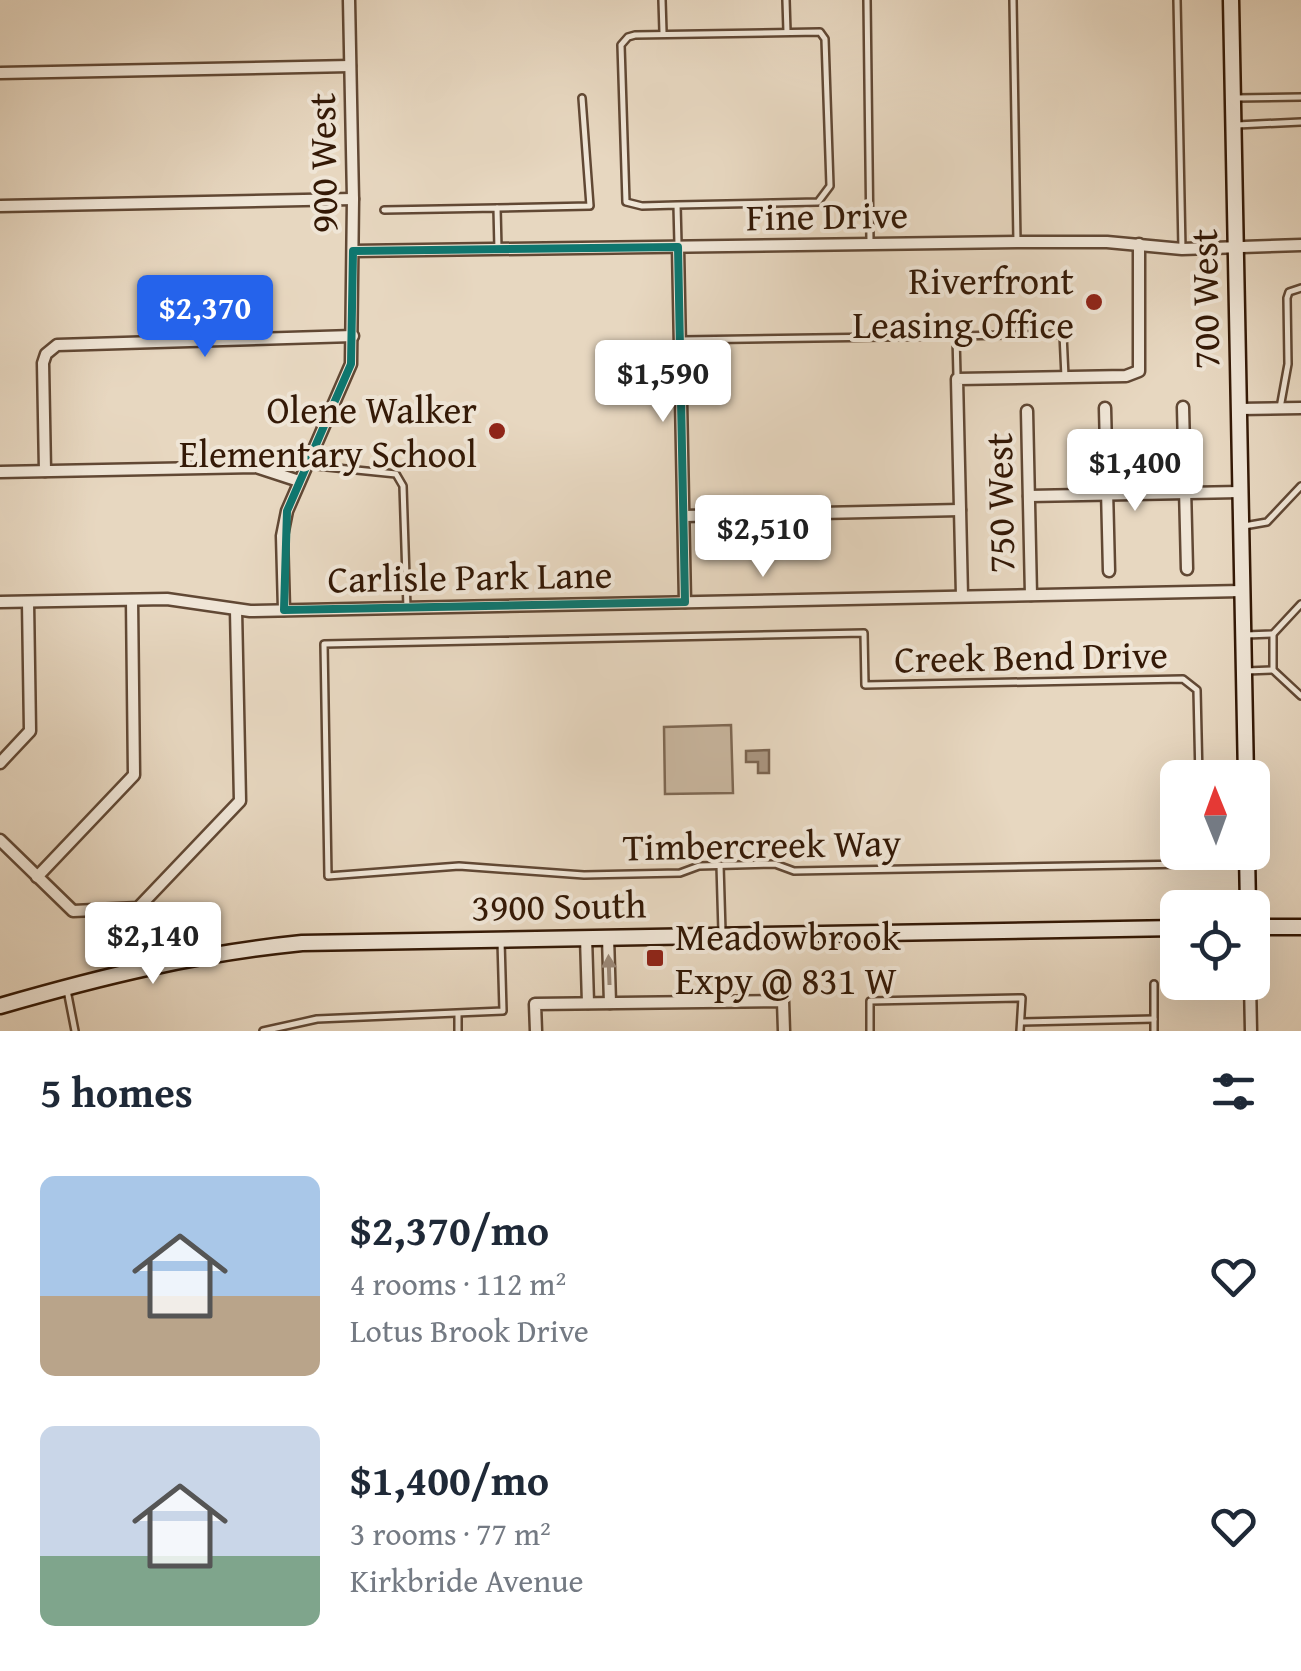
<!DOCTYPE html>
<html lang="en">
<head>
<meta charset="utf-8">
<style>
  body { margin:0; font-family:"Gentium Book Plus",serif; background:#f6f6f7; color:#1f2937; height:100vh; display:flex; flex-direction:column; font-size:38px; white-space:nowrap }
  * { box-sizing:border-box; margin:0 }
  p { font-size:32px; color:#747a83 }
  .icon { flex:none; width:55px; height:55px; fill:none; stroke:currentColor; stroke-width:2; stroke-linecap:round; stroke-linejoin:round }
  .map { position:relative; height:1031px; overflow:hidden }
  .drawer { display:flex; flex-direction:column; background:#fff; flex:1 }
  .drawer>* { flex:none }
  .needle { width:65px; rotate:359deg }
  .buttons { position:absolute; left:1160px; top:760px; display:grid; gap:20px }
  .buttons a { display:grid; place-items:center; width:110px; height:110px; border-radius:15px; background:#fff; box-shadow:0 10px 40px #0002; font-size:50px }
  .price { position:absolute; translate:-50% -85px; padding:0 22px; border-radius:10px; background:#fff; color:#222; font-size:32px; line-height:65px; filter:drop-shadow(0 2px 5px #0008) }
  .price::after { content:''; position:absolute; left:50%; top:60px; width:30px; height:22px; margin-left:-15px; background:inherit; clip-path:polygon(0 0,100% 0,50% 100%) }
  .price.current { background:#2563eb; color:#fff }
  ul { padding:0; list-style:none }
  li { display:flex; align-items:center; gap:30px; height:250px; padding:0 40px }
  li span { display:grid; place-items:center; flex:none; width:280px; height:200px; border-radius:15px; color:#555 }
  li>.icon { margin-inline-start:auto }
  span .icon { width:120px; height:120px; fill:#fffc; stroke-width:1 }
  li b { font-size:42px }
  h2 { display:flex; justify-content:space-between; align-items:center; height:120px; padding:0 40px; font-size:42px }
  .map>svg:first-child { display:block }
  .green { fill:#c9b7a0; stroke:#7e6853; stroke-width:2.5 }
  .water { fill:#aa9681; stroke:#7b6450; stroke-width:2.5 }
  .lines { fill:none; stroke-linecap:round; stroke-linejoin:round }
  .lane-casing { stroke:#614834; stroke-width:10 }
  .street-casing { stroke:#614834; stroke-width:15 }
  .secondary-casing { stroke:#341906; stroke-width:19 }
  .path { stroke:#341906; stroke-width:2.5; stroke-dasharray:8 5; stroke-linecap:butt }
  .lane { stroke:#efe5d6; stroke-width:5 }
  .street { stroke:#efe5d6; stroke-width:10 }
  .secondary { stroke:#efe5d6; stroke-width:14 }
  .oneway { fill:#9b8978 }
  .marked { fill:none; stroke:#0f766e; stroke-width:8; stroke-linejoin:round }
  .poi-dot { fill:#8f2418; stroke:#efe5d6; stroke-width:4 }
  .labels { text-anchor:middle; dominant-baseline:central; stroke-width:8; stroke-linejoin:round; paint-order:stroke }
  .street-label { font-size:38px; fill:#341906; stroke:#efe5d6 }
  .poi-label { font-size:38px; fill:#341906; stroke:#efe5d6; text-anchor:end }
</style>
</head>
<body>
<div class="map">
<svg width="1301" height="1031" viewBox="0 0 1301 1031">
  <rect width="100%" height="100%" fill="#e7d7c0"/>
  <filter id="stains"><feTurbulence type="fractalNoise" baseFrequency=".002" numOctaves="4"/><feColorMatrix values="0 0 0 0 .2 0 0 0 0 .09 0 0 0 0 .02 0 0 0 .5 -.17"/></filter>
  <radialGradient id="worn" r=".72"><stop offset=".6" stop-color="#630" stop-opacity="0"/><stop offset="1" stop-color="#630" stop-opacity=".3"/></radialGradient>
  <!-- green -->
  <path class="green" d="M731 725 733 793 665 794 664 727Z"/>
  <!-- water -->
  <path class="water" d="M769 750V773H758V762H746V751Z"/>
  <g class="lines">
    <!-- lane casing -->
    <g class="lane-casing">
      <g id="lane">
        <path d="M662 0 663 32"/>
        <path d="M786 0 787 32"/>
        <path d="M867 0 870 241"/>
        <path d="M1013 0 1017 242"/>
        <path d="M1177 0 1182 249"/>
        <path d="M1236 98 1301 97"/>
        <path d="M1237 125 1301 122"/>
        <path d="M677 205 642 206 626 202 621 45 628 37 635 35 820 32 825 39 830 186 818 202 677 205 678 244"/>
        <path d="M497 208 590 206 582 98"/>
        <path d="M384 210 497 208 498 249"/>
        <path d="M956 336 1063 334 1065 377"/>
        <path d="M683 340 956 336 957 376"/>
        <path d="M1280 408 1288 364 1287 298 1289 292 1301 288"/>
        <path d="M307 465 396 474 403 486 407 608"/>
        <path d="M1244 526 1267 522 1301 486"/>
        <path d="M1273 634V670L1301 696"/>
        <path d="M1246 635 1273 634 1301 604"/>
        <path d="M1246 671 1273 670"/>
        <path d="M1199 852 1188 864 794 871 775 864 699 866 680 873 584 875 459 866 328 876 324 644 864 633 865 685 1183 679 1197 690 1199 778"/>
        <path d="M720 865 722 932"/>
        <path d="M1154 984V1031"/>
        <path d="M67 990 75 1031"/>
        <path d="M1022 1022 1154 1019"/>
        <path d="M263 1031 317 1019 503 1011 501 941"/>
        <path d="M458 1031V1014"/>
        <path d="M870 1031V1001L1022 998 1020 1031"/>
      </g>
    </g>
    <!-- street casing -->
    <g class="street-casing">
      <g id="street">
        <path d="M0 73 350 66"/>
        <path d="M0 206 353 199"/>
        <path d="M678 247 685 602"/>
        <path d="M353 251 1017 242H1107L1182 249 1301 245"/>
        <path d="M1183 407 1187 569"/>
        <path d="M1105 408 1109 571"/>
        <path d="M1239 409 1301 408"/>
        <path d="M1027 411 1031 595"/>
        <path d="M45 471 43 363 46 354 57 345 353 336"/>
        <path d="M0 472 256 467 299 481"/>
        <path d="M1029 496 1240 492"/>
        <path d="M684 516 960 510"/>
        <path d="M962 596 957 379 1126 376 1139 371V244"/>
        <path d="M0 602 167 599 250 611 1242 591"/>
        <path d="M284 610 282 536 287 511 351 364 353 199 349 0"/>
        <path d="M0 763 30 731 28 602"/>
        <path d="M0 840 73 911 138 908 240 801 236 610"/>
        <path d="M37 877 134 775 132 600"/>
        <path d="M586 937 588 1003"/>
        <path d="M608 937 610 1003"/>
        <path d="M1250 982 1251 1031"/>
        <path d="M536 1031 535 1004 783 1001 784 1031"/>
      </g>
    </g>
    <!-- secondary casing -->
    <g class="secondary-casing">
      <g id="secondary">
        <path d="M1231 0 1246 778"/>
        <path d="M1247 852 1248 908"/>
        <path d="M1252 927H1301"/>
        <path d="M0 1006C104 976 194 954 302 943L1178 928"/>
      </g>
    </g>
    <!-- path -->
    <path class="path" d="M1164 897V901"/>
    <!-- lane -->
    <use href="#lane" class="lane"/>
    <!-- street -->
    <use href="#street" class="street"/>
    <!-- secondary -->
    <use href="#secondary" class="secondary"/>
  </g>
  <!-- one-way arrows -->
  <defs><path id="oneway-solid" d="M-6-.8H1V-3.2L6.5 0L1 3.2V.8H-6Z" transform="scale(2.5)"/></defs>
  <use class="oneway" href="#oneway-solid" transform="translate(609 970) rotate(-92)"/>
  <!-- marked area -->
  <path class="marked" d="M678 247 685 602 284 610 287 511 351 364 353 251Z"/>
  <!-- markers -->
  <g class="poi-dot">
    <circle cx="1094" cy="302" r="10"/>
    <circle cx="497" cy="431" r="10"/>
    <rect x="645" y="948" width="20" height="20" rx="5"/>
  </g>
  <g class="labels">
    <!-- street labels -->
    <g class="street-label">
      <text transform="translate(322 163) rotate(-91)">900 West</text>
      <text transform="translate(827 215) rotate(-1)">Fine Drive</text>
      <text transform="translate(1204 299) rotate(-91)">700 West</text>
      <text transform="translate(999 503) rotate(-91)">750 West</text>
      <text transform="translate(470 576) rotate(-1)">Carlisle Park Lane</text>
      <text transform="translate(1031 656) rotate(-1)">Creek Bend Drive</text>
      <text transform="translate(762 844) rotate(-1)">Timbercreek Way</text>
      <text transform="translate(559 905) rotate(-1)">3900 South</text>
    </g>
    <!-- poi labels -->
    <g class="poi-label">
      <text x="1074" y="280">Riverfront<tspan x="1074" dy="44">Leasing Office</tspan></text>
      <text x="477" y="409">Olene Walker<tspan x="477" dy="44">Elementary School</tspan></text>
      <text x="675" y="936" text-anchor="start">Meadowbrook<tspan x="675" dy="44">Expy @ 831 W</tspan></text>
    </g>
  </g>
  <rect width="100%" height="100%" filter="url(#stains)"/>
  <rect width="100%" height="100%" fill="url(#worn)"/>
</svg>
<div class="buttons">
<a><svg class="needle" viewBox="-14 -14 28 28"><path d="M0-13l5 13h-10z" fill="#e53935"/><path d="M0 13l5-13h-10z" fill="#747a83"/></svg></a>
<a><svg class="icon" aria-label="locate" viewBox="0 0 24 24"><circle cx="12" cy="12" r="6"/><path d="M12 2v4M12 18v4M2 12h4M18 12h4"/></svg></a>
</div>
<b class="price current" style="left:205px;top:360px">$2,370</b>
<b class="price" style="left:663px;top:425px">$1,590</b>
<b class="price" style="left:1135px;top:514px">$1,400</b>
<b class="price" style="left:763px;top:580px">$2,510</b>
<b class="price" style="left:153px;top:987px">$2,140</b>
</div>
<section class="drawer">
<h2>5 homes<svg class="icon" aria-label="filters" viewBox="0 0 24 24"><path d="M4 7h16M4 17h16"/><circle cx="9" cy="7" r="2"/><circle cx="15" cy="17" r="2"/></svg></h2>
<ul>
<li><span style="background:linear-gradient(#a9c7e8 60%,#b9a48a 0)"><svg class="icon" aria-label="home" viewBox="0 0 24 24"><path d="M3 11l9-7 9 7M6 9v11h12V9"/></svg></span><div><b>$2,370/mo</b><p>4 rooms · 112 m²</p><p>Lotus Brook Drive</p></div><svg class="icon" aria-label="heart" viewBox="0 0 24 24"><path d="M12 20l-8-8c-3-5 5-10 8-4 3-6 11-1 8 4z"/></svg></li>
<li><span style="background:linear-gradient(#c9d6e8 65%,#7fa58c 0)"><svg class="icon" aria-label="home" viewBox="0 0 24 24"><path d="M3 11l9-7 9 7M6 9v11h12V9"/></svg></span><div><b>$1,400/mo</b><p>3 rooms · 77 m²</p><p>Kirkbride Avenue</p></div><svg class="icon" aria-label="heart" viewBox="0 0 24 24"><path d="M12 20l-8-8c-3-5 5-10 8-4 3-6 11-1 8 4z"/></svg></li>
</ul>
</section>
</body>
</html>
